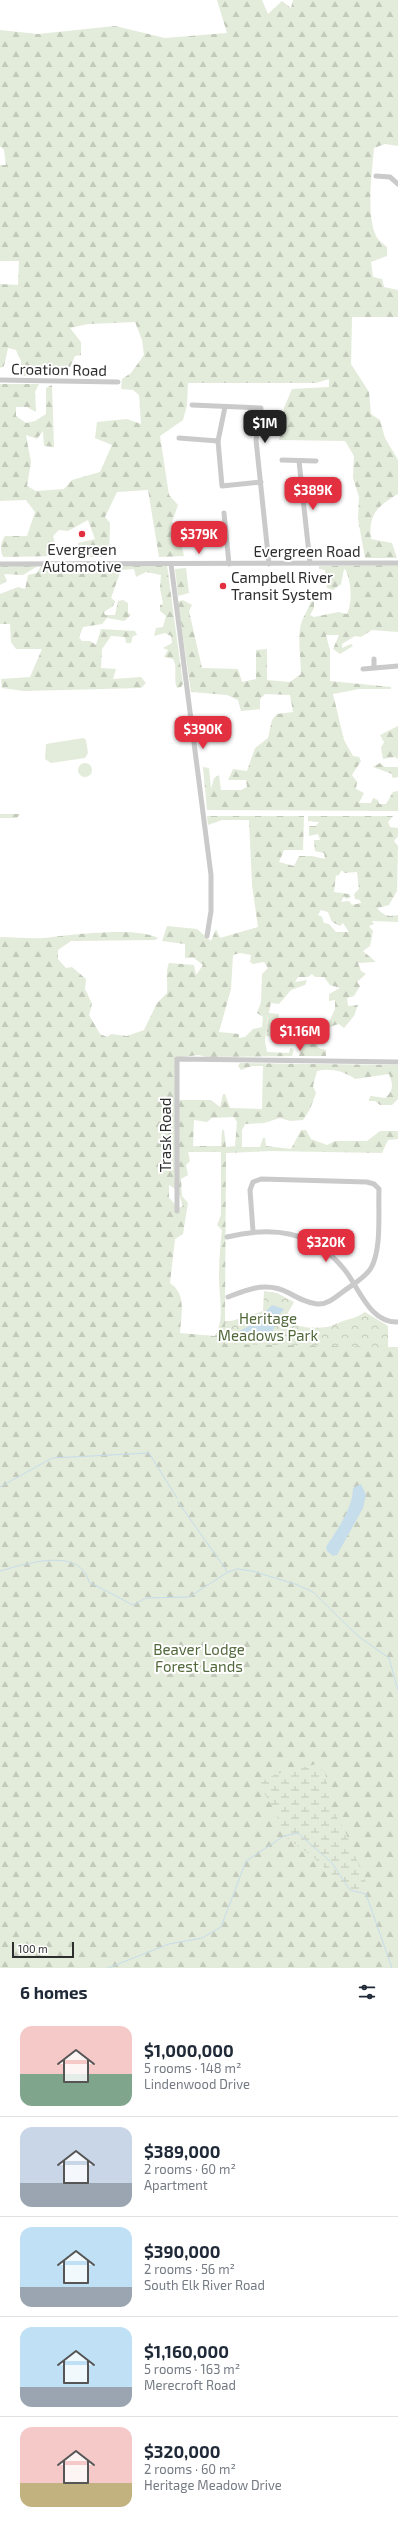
<!DOCTYPE html>
<html lang="en">
<head>
<meta charset="utf-8">
<style>
  body { margin:0; font-family:"Exo 2",sans-serif; background:#f2f2f3; color:#1f2937; height:100vh; display:flex; flex-direction:column; font-size:15px; white-space:nowrap }
  * { box-sizing:border-box; margin:0 }
  p { font-size:13px; color:#747a83 }
  .icon { flex:none; width:22px; height:22px; fill:none; stroke:currentColor; stroke-width:2; stroke-linecap:round; stroke-linejoin:round }
  .map { position:relative; height:1968px; overflow:hidden }
  .sheet { display:flex; flex-direction:column; background:#fff; flex:1 }
  .sheet>* { flex:none }
  .scale { position:absolute; left:12px; bottom:10px; width:62px; box-sizing:border-box; padding-left:4px; border:2px solid #2d2d2d; border-top:0; font-size:11px; line-height:14px; white-space:nowrap; color:#2d2d2d; -webkit-text-stroke:3px #fff; paint-order:stroke }
  .price { position:absolute; translate:-50% -34px; padding:0 9px; border-radius:8px; background:#e33041; color:#fff; font-size:13px; line-height:26px; filter:drop-shadow(0 1px 2px #0008) }
  .price::after { content:''; position:absolute; left:50%; top:24px; width:12px; height:9px; margin-left:-6px; background:inherit; clip-path:polygon(0 0,100% 0,50% 100%) }
  .price.active { background:#222; color:#fff }
  ul { padding:0; list-style:none }
  li { display:flex; align-items:center; gap:12px; height:100px; padding:0 20px }
  li+li { border-top:1px solid #e0e1e3 }
  li span { display:grid; place-items:center; flex:none; width:112px; height:80px; border-radius:12px; color:#555 }
  li>.icon { margin-inline-start:auto }
  span .icon { width:48px; height:48px; fill:#fffc; stroke-width:1 }
  li b { font-size:17px }
  h2 { display:flex; justify-content:space-between; align-items:center; height:48px; padding:0 20px; font-size:17px }
  .map>svg:first-child { display:block }
  .forest { fill:url(#forest-firs); fill-rule:evenodd }
  .wetland { fill:url(#wetland-marsh) }
  .park { fill:url(#park-crowns) }
  .pitch { fill:#e3ebda }
  .water { fill:#c6ddeb }
  .lines { fill:none; stroke-linecap:round; stroke-linejoin:round }
  .stream { stroke:#c6ddeb; stroke-width:1 }
  .minor { stroke:#cacaca; stroke-width:5 }
  .poi-dot { fill:#e33041; stroke:#fff; stroke-width:1.5 }
  .labels { text-anchor:middle; dominant-baseline:central; stroke-width:4; stroke-linejoin:round; paint-order:stroke }
  .street-label { font-size:15px; fill:#2d2d2d; stroke:#fff }
  .poi-label { font-size:15px; fill:#2d2d2d; stroke:#fff }
  .park-label { font-size:15px; fill:#51683b; stroke:#fff }
</style>
</head>
<body>
<div class="map">
<svg width="398" height="1968" viewBox="0 0 398 1968">
  <defs>
    <pattern id="forest-firs" width="22" height="20" patternUnits="userSpaceOnUse"><rect width="22" height="20" fill="#e3ebda"/><path d="M5 1l3.5 6h-7zM16 11l3.5 6h-7z" fill="#c3cabb"/></pattern>
    <pattern id="wetland-marsh" width="20" height="14" patternUnits="userSpaceOnUse"><rect width="20" height="14" fill="#e3ebda"/><path d="M1 5h8M5 5V1M11 12h8M15 12V8" fill="none" stroke="#c3cabb"/></pattern>
    <pattern id="park-crowns" width="20" height="18" patternUnits="userSpaceOnUse"><rect width="20" height="18" fill="#e3ebda"/><path d="M2 6a3 3 0 1 1 6 0M12 15a3 3 0 1 1 6 0" fill="none" stroke="#c3cabb"/></pattern>
  </defs>
  <rect width="100%" height="100%" fill="#fff"/>
  <!-- forest -->
  <g class="forest">
    <path d="M217 0H262L268 14 282 1 291 8 293 0H398V146L385 144 374 148C372 172 366 215 376 236 378 240 383 244 387 247V256L371 262 373 277 382 279 384 287 398 290V317H352L351 364 369 392 371 414 380 420 385 438 398 460V494C378 506 368 514 371 539L392 543 397 558H365L358 519 359 497 353 478 354 456 345 441 279 440 284 408 292 389 329 387V379L316 383H188L187 405 183 420 160 436 169 495 178 505 172 522 178 531 184 556 159 557 148 490 117 492 105 517 110 523 109 557H90L79 550 78 543 95 539 88 520 68 531 59 530 53 536 58 556 3 557C0 550 0 543 5 536H27L35 512 26 500 0 501V384H39L35 392 36 412 27 407H16V416L26 423 35 421 46 414V388L52 385 54 447 44 446 43 431 37 439 26 435 31 462 27 486 36 491 64 489 72 480 100 472 112 445 95 438 97 422 127 419 141 424 139 395 133 390 121 389 122 379 131 373 144 355 142 340 135 322 88 324 70 328 81 342V355L75 356 66 376H21V361L16 350 8 348 4 366 0 368V284L18 285 19 261H0V165H6L4 150 0 146V30L38 34 115 26 165 38 227 33Z"/>
    <path d="M167 565 183 684 181 687 177 688C173 679 178 666 173 659L164 657 168 650 163 648 172 643 171 636 165 633 154 636 156 628 163 627 166 616 160 611V605L163 604 160 588 161 575 146 572 136 577 134 569 121 570 111 598 115 601 113 606 104 612 105 615H115L118 601 123 600 128 603V613L131 615 124 621 107 618 102 624 83 627 79 637 82 641H90L96 645 101 629 135 631 137 635 133 636 131 643H126L125 637 111 636 102 649 101 668 116 669 113 679 141 677 146 683 141 688 24 691 2 688 1 679 30 677 42 649H16L11 642 10 624H0V594L18 587 25 589 28 575 37 573 41 566Z"/>
    <path d="M398 565V632L372 630 361 637 355 636 342 644V648L351 644 353 646 340 654 333 649 339 635H326L330 650V681L391 687V689H359L333 694 344 740 353 756 359 757 361 761 352 775 357 782 356 789 364 793 359 803H371L373 798 378 800 379 804H386L393 792 398 791V811L207 810 203 767 209 768 211 789 214 778 219 775 221 790H241L247 787 246 780H228L233 769 247 771 255 748 268 738 272 720 277 714 293 712 290 695 265 694 260 699V709L241 711 238 700 227 695 191 692 178 602 183 600 192 605 189 611 202 668 238 669 242 682 256 679V650L267 649V680L290 682 301 674C301 660 298 644 300 629 301 618 310 608 311 600H314V608L310 615 314 617 338 612 347 614C353 600 351 583 346 570L344 569 341 584 333 590 327 588 325 570 319 569V566Z"/>
    <path d="M0 566H38L23 575 4 574 7 581 0 585Z"/>
    <path d="M186 568 189 593 178 596 175 569Z"/>
    <path d="M398 726V759L395 757 383 759 381 748 384 742 380 735Z"/>
    <path d="M380 763 385 767H398V777L393 778 392 774 373 767Z"/>
    <path d="M0 814H20L17 818H0Z"/>
    <path d="M207 816H304L303 850H284L279 862 294 866 299 856H312L325 859 324 853 315 851 314 840H320L318 834 309 836V826H316L319 822 308 821V816H393L388 822 390 827 398 828V836L394 841 398 846 397 891 389 905 377 908C384 916 388 917 398 915V922L372 921 374 924 369 926 373 931 370 946 363 951 376 962 358 963 361 971 366 974 357 982 360 986 354 996 347 998 348 1006 358 1005 354 1016 344 1028 339 1024C328 1026 316 1035 318 1048L326 1050V1056H299C301 1038 314 1026 330 1020L335 1009V1000L329 1001V994L340 988 330 985 324 977H315L312 974 308 977H298L295 982 307 980 305 985 291 990 279 1004 271 1003 267 1020 265 1041 267 1052 289 1053 290 1048 294 1049 292 1056 206 1057 199 1055 175 1058V1189L169 1185V1198L179 1208 183 1206 179 1194V1100H211L220 1107 223 1094H225L230 1108 262 1109 263 1066H252L241 1070 238 1066 240 1063 398 1065V1099L392 1105H380L375 1101H369V1099L371 1096 385 1098C394 1091 393 1084 389 1074L355 1079C344 1071 330 1068 317 1071L313 1086 316 1093 310 1109 303 1120 290 1121 280 1118 264 1123 245 1124 242 1130V1147H260L263 1138H265L266 1146 291 1149 301 1130H306L311 1139 327 1145 335 1141H367L380 1131H398V1139L388 1140 382 1153 271 1151 226 1153 225 1321 282 1323 318 1332 343 1321 364 1315 387 1337 388 1347H398V1968H0V937C14 937 29 939 44 938 70 935 136 926 158 938L155 940 71 941 58 950V959L66 968 72 967 86 979 85 989 92 1004 89 1015 100 1034 107 1037 111 1034 127 1036 144 1030 157 1003 167 993C168 982 165 972 169 963L194 965 196 975 203 965 194 958H185V944L162 941 167 926 197 929 211 941 216 929 220 938 258 927 252 885 249 820H222L208 825ZM342 870 344 873 357 872 359 889 354 894 355 899 360 900 361 903 352 905 349 901 341 902 344 896 346 899 351 897 349 894 334 892 336 875 338 876ZM321 910 328 912 332 922 340 926 343 923 349 932H336L329 924 324 923 322 917 318 915ZM240 953 251 955 250 962 253 964 264 962 268 968 262 974 261 1002 257 1013 263 1017 262 1027 253 1029 245 1037 239 1038V1034L219 1032 231 989 233 955ZM234 1117 237 1122 235 1146 226 1147 224 1130H222L221 1146H193L194 1120 207 1122 212 1118ZM188 1152H221V1215L217 1225 222 1230C220 1246 219 1263 219 1278 219 1297 225 1319 215 1336L180 1333C181 1315 187 1294 170 1283L175 1239 183 1234 188 1203 182 1196 181 1179 188 1175 186 1165 190 1161Z"/>
  </g>
  <!-- wetland -->
  <path class="wetland" d="M316 1764 325 1772 331 1806 345 1831 367 1885 358 1899 312 1856 284 1836 275 1810 265 1795 261 1782 276 1774Z"/>
  <!-- park -->
  <g class="park">
    <path d="M268 1013 279 1014 278 1037 266 1036Z"/>
    <path d="M264 1291 277 1293 294 1302 284 1320C310 1334 340 1328 365 1312L388 1326V1347L225 1344V1323L263 1311Z"/>
  </g>
  <!-- pitch -->
  <g class="pitch">
    <path d="M83 738 86 740 88 753 85 758 51 763 45 759 46 744Z"/>
    <circle cx="85" cy="770" r="7"/>
    <path d="M270 1018H277L276 1033 269 1032Z"/>
  </g>
  <!-- water -->
  <g class="water">
    <path d="M272 1305 284 1309 276 1319 273 1331C261 1337 248 1339 235 1336L234 1334 264 1318 266 1311Z"/>
    <path d="M361 1484 366 1495 363 1508 337 1555 333 1556 327 1551 326 1547C337 1530 353 1508 353 1488Z"/>
  </g>
  <g class="lines">
    <!-- stream -->
    <g class="stream">
      <path d="M0 1487 52 1458 149 1453 177 1498"/>
      <path d="M178 1502 227 1571"/>
      <path d="M0 1571C25 1564 80 1546 89 1582L133 1605 146 1598 189 1597 228 1572 238 1569 252 1571 295 1584 313 1592 358 1636 389 1658 398 1690"/>
      <path d="M108 1968 169 1944 202 1938 221 1927 246 1861 284 1836 298 1833 332 1863 350 1890 366 1894 392 1968"/>
    </g>
    <!-- minor -->
    <g class="minor">
      <path d="M376 176 390 177 398 184"/>
      <path d="M0 380 118 382"/>
      <path d="M192 405 261 408 256 440 269 564"/>
      <path d="M225 407 218 441 222 486 261 482"/>
      <path d="M179 438 218 441"/>
      <path d="M282 460 316 461"/>
      <path d="M299 461 310 563"/>
      <path d="M224 513 229 564"/>
      <path d="M0 564 398 563"/>
      <path d="M171 564 211 875V911L207 936"/>
      <path d="M374 667V659"/>
      <path d="M363 669 398 666"/>
      <path d="M177 1211V1059L398 1062"/>
      <path d="M227 1237C272 1226 312 1230 344 1269 359 1287 369 1323 398 1322"/>
      <path d="M228 1297C249 1289 267 1281 289 1293 298 1298 307 1303 317 1304 327 1305 336 1297 344 1291 353 1284 365 1278 371 1268 382 1249 378 1211 379 1189L374 1184 367 1182 261 1179 253 1182 250 1190 253 1231"/>
    </g>
  </g>
  <!-- markers -->
  <g class="poi-dot">
    <circle cx="82" cy="534" r="4"/>
    <circle cx="223" cy="586" r="4"/>
  </g>
  <g class="labels">
    <!-- street labels -->
    <g class="street-label">
      <text transform="translate(59 369) rotate(1)">Croation Road</text>
      <text x="307" y="551">Evergreen Road</text>
      <text transform="translate(165 1135) rotate(-90)">Trask Road</text>
    </g>
    <!-- poi labels -->
    <g class="poi-label">
      <text x="82" y="549">Evergreen<tspan x="82" dy="17">Automotive</tspan></text>
      <text x="231" y="577" text-anchor="start">Campbell River<tspan x="231" dy="17">Transit System</tspan></text>
    </g>
    <!-- park labels -->
    <g class="park-label">
      <text x="268" y="1318">Heritage<tspan x="268" dy="17">Meadows Park</tspan></text>
      <text x="199" y="1649">Beaver Lodge<tspan x="199" dy="17">Forest Lands</tspan></text>
    </g>
  </g>
</svg>
<div class="scale">100 m</div>
<b class="price active" style="left:265px;top:444px">$1M</b>
<b class="price" style="left:313px;top:511px">$389K</b>
<b class="price" style="left:199px;top:555px">$379K</b>
<b class="price" style="left:203px;top:750px">$390K</b>
<b class="price" style="left:300px;top:1052px">$1.16M</b>
<b class="price" style="left:326px;top:1263px">$320K</b>
</div>
<section class="sheet">
<h2>6 homes<svg class="icon" aria-label="filters" viewBox="0 0 24 24"><path d="M4 7h16M4 17h16"/><circle cx="9" cy="7" r="2"/><circle cx="15" cy="17" r="2"/></svg></h2>
<ul>
<li><span style="background:linear-gradient(#f6c9c9 60%,#7fa58c 0)"><svg class="icon" aria-label="home" viewBox="0 0 24 24"><path d="M3 11l9-7 9 7M6 9v11h12V9"/></svg></span><div><b>$1,000,000</b><p>5 rooms · 148 m²</p><p>Lindenwood Drive</p></div></li>
<li><span style="background:linear-gradient(#c9d6e8 70%,#9aa5b1 0)"><svg class="icon" aria-label="home" viewBox="0 0 24 24"><path d="M3 11l9-7 9 7M6 9v11h12V9"/></svg></span><div><b>$389,000</b><p>2 rooms · 60 m²</p><p>Apartment</p></div></li>
<li><span style="background:linear-gradient(#bfe0f5 75%,#9aa5b1 0)"><svg class="icon" aria-label="home" viewBox="0 0 24 24"><path d="M3 11l9-7 9 7M6 9v11h12V9"/></svg></span><div><b>$390,000</b><p>2 rooms · 56 m²</p><p>South Elk River Road</p></div></li>
<li><span style="background:linear-gradient(#bfe0f5 75%,#9aa5b1 0)"><svg class="icon" aria-label="home" viewBox="0 0 24 24"><path d="M3 11l9-7 9 7M6 9v11h12V9"/></svg></span><div><b>$1,160,000</b><p>5 rooms · 163 m²</p><p>Merecroft Road</p></div></li>
<li><span style="background:linear-gradient(#f6c9c9 70%,#c2b280 0)"><svg class="icon" aria-label="home" viewBox="0 0 24 24"><path d="M3 11l9-7 9 7M6 9v11h12V9"/></svg></span><div><b>$320,000</b><p>2 rooms · 60 m²</p><p>Heritage Meadow Drive</p></div></li>
</ul>
</section>
</body>
</html>
